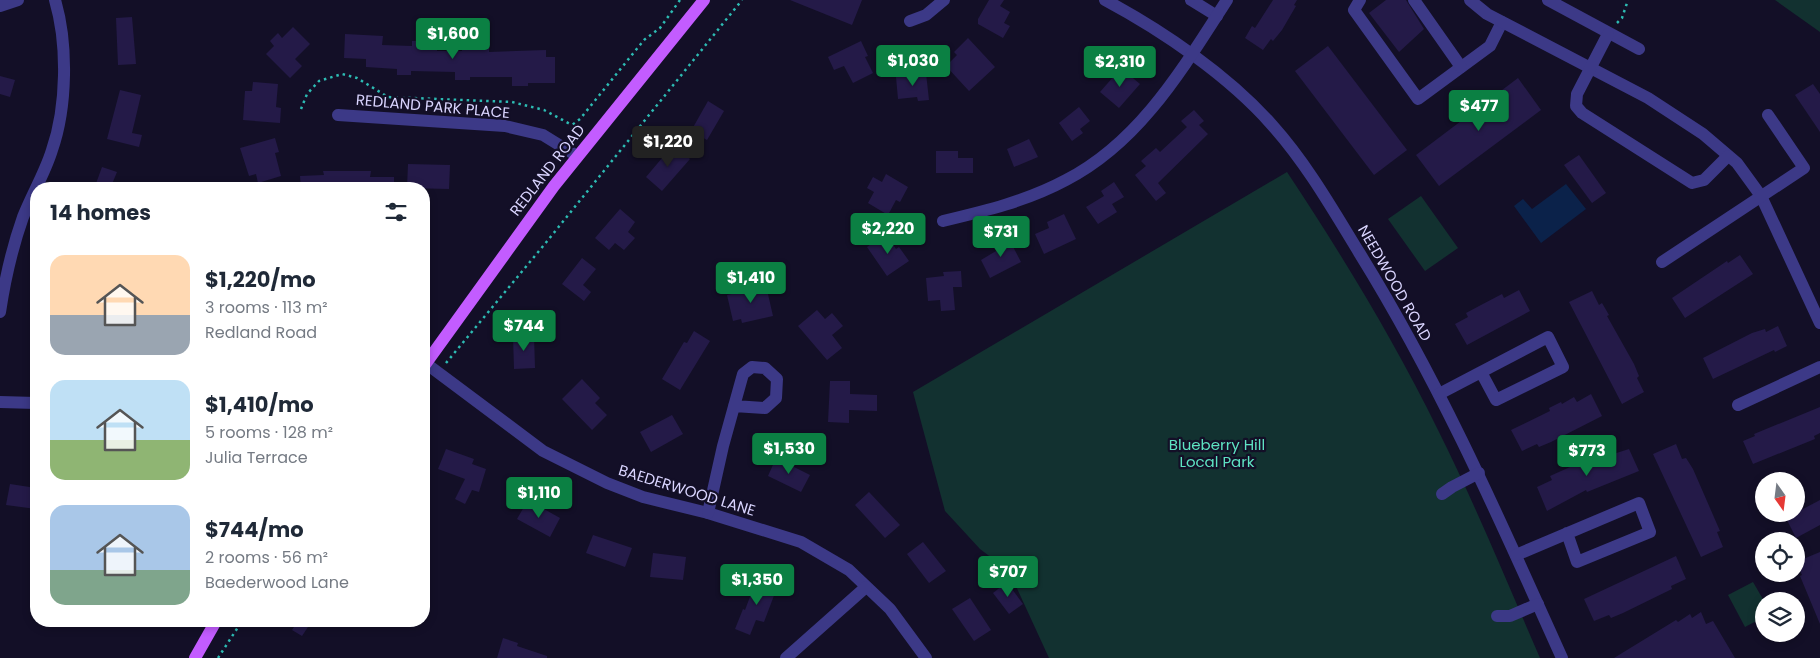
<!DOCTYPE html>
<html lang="en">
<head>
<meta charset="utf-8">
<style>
  body { margin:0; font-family:Poppins,sans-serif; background:#f6f6f7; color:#1f2937; height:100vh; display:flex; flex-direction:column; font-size:19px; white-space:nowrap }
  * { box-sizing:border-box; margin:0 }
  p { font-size:16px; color:#747a83 }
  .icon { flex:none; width:28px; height:28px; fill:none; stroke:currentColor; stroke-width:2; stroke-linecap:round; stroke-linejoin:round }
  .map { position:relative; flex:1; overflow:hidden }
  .side { position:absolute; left:30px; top:182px; width:400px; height:445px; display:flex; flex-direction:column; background:#fff; border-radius:20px; box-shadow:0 2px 8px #0003 }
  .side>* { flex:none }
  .needle { width:32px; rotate:166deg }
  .buttons { position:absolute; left:1755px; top:472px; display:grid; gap:10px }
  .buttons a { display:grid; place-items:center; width:50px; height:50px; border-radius:50%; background:#fff; box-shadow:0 2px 8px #0003; font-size:25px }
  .price { position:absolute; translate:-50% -42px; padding:0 11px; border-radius:5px; background:#0b8043; color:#fff; font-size:16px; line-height:32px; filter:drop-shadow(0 1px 2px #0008) }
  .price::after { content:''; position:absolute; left:50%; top:30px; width:15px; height:11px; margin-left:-8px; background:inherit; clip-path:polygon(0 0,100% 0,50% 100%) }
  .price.on { background:#222; color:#fff }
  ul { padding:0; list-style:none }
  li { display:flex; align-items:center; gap:15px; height:125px; padding:0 20px }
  li span { display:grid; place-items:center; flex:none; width:140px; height:100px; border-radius:15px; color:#555 }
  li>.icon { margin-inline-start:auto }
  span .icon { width:60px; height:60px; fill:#fffc; stroke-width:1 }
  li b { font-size:21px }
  h2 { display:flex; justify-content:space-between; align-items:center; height:60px; padding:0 20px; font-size:21px }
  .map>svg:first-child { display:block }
  .green { fill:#123130 }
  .water { fill:#0b224a }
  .building { fill:#241a48 }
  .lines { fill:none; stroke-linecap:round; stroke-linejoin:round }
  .path { stroke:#2dbbb3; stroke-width:2.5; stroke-dasharray:2.5 4; stroke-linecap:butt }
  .minor { stroke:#3c3987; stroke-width:12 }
  .major { stroke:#c35cff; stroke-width:12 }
  .labels { text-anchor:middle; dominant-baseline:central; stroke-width:4.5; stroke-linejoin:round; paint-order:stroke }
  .street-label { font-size:15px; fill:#dad5ff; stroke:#130f27 }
  .park-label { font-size:15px; fill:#5ee2c2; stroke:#130f27 }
</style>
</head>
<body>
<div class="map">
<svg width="1820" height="658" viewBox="0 0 1820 658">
  <rect width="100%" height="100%" fill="#130f27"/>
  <!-- green -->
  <g class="green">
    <path d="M1775 0H1820V32Z"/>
    <path d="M1287 172C1342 255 1394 340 1438 430 1475 504 1507 582 1540 658H1049L1009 571 980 549 945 511 913 392Z"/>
    <path d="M1421 196 1458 248 1425 271 1388 219Z"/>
    <path d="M1753 582 1764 601V617L1745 627 1728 595Z"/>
  </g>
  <!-- water -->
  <path class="water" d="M1566 184 1586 209 1541 243 1514 206 1523 199 1532 209Z"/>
  <!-- building -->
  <g class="building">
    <path d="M790 0H862L852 25Z"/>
    <path d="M989 0H1004L1000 6 1010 12 1004 23 1010 26 1003 38 978 24V19Z"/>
    <path d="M1273 0H1297L1294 5 1296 6 1282 30 1273 41 1271 39 1263 50 1245 38 1252 26 1255 28Z"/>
    <path d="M1386 0H1406L1424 29 1399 52 1369 13Z"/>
    <path d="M132 17 136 64 118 65 116 18Z"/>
    <path d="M293 27 310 44 295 59 302 66 290 78 266 54 274 46 270 41 278 33 282 38Z"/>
    <path d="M345 34 383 36 382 45 412 46V41H428V47H437V51H462V44H489V52L546 50V57H555V83H528V86H512V77H470V80H455V72L411 71V75H397V69L366 67V59L344 58Z"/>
    <path d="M968 38 995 67 969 91 946 66 957 55 954 52Z"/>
    <path d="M861 41 868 56 865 57 873 73 853 83 844 66 834 70 828 57Z"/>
    <path d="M1328 46 1407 150 1374 175 1295 71Z"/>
    <path d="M1121 68 1140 84 1119 108 1100 92Z"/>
    <path d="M926 73 929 100 918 101 917 97 898 99 896 77Z"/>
    <path d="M0 76 15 80 10 97 0 94Z"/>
    <path d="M1518 78 1541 110 1439 186 1416 155Z"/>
    <path d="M253 82 278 84 276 107 281 108 280 123 243 120 245 91H252Z"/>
    <path d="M1813 84 1820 94V132L1795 95Z"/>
    <path d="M120 90 141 95 132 133 142 135 139 147 107 139Z"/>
    <path d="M708 101 724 111 707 140 691 131Z"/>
    <path d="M1079 107 1090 121 1080 129 1083 133 1072 141 1059 123Z"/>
    <path d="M1194 110 1204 121 1199 125 1208 134 1158 183 1166 193 1156 201 1135 175 1146 166 1141 161 1156 148 1160 152 1187 127 1181 121Z"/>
    <path d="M275 138 279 152 275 153 281 176 258 183 256 174 249 176 240 148Z"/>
    <path d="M1029 139 1038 157 1014 167 1007 149Z"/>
    <path d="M673 145 690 159 662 191 646 177Z"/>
    <path d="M936 151H958V158H973V173H936Z"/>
    <path d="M1579 155 1606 193 1592 203 1564 165Z"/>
    <path d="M408 164 450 165 449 189 407 188Z"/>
    <path d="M102 167 117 172 110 189H94Z"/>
    <path d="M323 171H371L370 177H394V189H301L300 176 324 175Z"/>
    <path d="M886 174 908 187 900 202 896 200 888 215 868 203 874 192 867 188 873 177 882 182Z"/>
    <path d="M1114 182 1124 197 1112 204 1117 212 1098 224 1086 207 1104 196 1101 191Z"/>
    <path d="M620 209 635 222 628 232 635 238 624 250 615 243 609 250 595 238Z"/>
    <path d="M1064 214 1076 239 1044 254 1035 234 1049 228 1047 222Z"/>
    <path d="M886 234 896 249 899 247 909 261 887 276 867 247Z"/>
    <path d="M1008 237 1021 262 990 278 981 260 996 251 993 245Z"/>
    <path d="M1740 255 1753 274 1685 318 1672 298 1727 261 1728 263Z"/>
    <path d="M582 258 596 269 583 285 591 292 584 301 562 284Z"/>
    <path d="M961 271 962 287H953L955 310 941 311 940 300 928 301 926 278 944 276 943 272Z"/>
    <path d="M765 281 773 316 742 323 741 319 733 321 727 295 750 290 749 284Z"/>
    <path d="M1519 290 1530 311 1467 345 1455 324 1468 317 1466 313 1481 305 1502 294 1504 298Z"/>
    <path d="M1592 291 1599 305 1602 303 1609 315 1607 316 1634 364 1639 376 1637 378 1644 392 1622 404 1569 302Z"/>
    <path d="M817 310 825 319 832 313 843 326 832 335 842 348 827 360 798 326Z"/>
    <path d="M1778 326 1787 346 1775 352 1774 350 1713 379 1703 358 1752 333 1765 329 1766 332Z"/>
    <path d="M694 331 710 341 680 390 662 379 684 342 687 343Z"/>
    <path d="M513 336H534L535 368 514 369Z"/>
    <path d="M582 379 600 398 595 403 607 415 592 430 562 399Z"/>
    <path d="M830 381H850V394L877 395V411L849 410V423L828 422Z"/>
    <path d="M1591 394 1602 416 1551 442 1539 447 1537 444 1522 451 1511 430 1550 411 1549 408 1561 402 1562 404 1574 397 1577 402Z"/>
    <path d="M1820 407V433L1814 436 1815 439 1753 464 1743 441 1755 436 1754 434Z"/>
    <path d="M672 415 683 434 651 452 640 432Z"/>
    <path d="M1676 444 1682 459 1686 458 1693 469 1720 531 1717 532 1723 547 1701 557 1653 454Z"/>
    <path d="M446 449 474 459 472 464 486 469 479 492 472 490 465 504 455 499 465 479 438 469Z"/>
    <path d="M1629 449 1639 471 1587 492 1586 490 1547 511 1537 487 1552 480 1550 476 1599 454 1601 458Z"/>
    <path d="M776 458 810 475 801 492 768 476Z"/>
    <path d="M10 484 36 488V509L6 505Z"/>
    <path d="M869 492 900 525 885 538 855 505Z"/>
    <path d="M528 500 560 518 550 537 517 519Z"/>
    <path d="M1820 500V525L1796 538 1786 518Z"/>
    <path d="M593 535 632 548 625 567 586 553Z"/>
    <path d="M923 542 946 571 929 583 907 554Z"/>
    <path d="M1820 552V624L1800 576 1802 575 1796 562Z"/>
    <path d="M653 553 686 557 683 580 650 577Z"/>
    <path d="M1676 556 1686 579 1671 586 1672 589 1623 613 1611 618 1609 615 1594 621 1584 599Z"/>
    <path d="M757 578 778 585 764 622 756 620 750 635 735 629 743 609 745 610Z"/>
    <path d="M1007 582 1023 604 1009 614 993 593Z"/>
    <path d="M970 598 991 630 974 641 952 609Z"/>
    <path d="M1701 612 1706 624 1713 621 1735 658H1614L1676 620 1678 622 1690 614 1692 618Z"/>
    <path d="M298 621H312L302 636 292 630Z"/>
    <path d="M503 638 518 643 517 646 547 656V658H497Z"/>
  </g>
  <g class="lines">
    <!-- path -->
    <g class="path">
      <path d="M1617 23 1622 18 1628 0"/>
      <path d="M301 109 307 94 319 81 342 74 357 78 388 97 512 102 544 110 572 125"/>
      <path d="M572 137V125L580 119 644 40 660 28 680 0"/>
      <path d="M446 363 544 245 742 0"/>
      <path d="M424 393 430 383"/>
      <path d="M218 658 242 621"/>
    </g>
    <!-- minor -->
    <g class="minor">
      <path d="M1105 0C1163 31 1229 76 1272 125 1307 164 1333 210 1360 254 1440 383 1500 520 1562 658"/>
      <path d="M1191 0 1217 16"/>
      <path d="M1360 0 1354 10 1418 99 1490 46 1502 22"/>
      <path d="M1414 0 1461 67"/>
      <path d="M1470 0 1487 14 1648 98 1703 134 1737 163 1761 196 1820 323"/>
      <path d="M1548 0 1639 49"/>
      <path d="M0 6 18 0"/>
      <path d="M910 21 926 15 944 0"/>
      <path d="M1608 34 1577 94 1576 106 1582 113 1692 183 1704 180 1728 156"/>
      <path d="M338 115 505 126 543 135 577 156"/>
      <path d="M943 221C985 211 1027 201 1066 180 1140 142 1183 68 1227 0"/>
      <path d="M1662 262 1804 168 1768 115"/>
      <path d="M0 312C5 279 12 248 23 217 32 194 45 173 52 150 67 107 68 44 55 0"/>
      <path d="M424 362 543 451 607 483 643 497 708 513 801 542 849 570 890 609 926 658"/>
      <path d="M1439 394C1475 375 1511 356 1548 337L1563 367 1496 400 1481 372"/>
      <path d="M0 402 36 403"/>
      <path d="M1738 405 1820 367"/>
      <path d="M1442 494 1452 487 1479 473"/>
      <path d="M708 513 723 446 743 374 752 367 765 368 777 379 776 398 765 408 734 406"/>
      <path d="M1516 555 1639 503 1650 532 1577 562 1567 533"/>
      <path d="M1497 616H1510L1538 604"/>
      <path d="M786 658 866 587"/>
    </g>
    <!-- major -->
    <g class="major">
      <path d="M424 366 554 186 704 0"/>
      <path d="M195 658 216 621"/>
    </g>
  </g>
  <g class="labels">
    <!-- street labels -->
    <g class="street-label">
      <text transform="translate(433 106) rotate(5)">REDLAND PARK PLACE</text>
      <text transform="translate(547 170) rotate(-52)">REDLAND ROAD</text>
      <text transform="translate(1395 283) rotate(60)">NEEDWOOD ROAD</text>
      <text transform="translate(687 490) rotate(17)">BAEDERWOOD LANE</text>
    </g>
    <!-- park labels -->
    <g class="park-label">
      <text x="1217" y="444">Blueberry Hill<tspan x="1217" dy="17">Local Park</tspan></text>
    </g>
  </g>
</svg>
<div class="buttons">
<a><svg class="needle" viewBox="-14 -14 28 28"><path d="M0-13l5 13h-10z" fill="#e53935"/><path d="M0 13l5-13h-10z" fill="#747a83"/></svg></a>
<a><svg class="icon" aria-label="locate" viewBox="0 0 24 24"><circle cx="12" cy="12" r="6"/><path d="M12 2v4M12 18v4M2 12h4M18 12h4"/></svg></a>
<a><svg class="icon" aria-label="layers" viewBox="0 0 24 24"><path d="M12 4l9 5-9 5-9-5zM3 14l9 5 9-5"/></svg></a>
</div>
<b class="price" style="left:453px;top:60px">$1,600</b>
<b class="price" style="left:913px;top:87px">$1,030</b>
<b class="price" style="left:1120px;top:88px">$2,310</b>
<b class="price" style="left:1479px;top:132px">$477</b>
<b class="price on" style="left:668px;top:168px">$1,220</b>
<b class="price" style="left:888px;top:255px">$2,220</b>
<b class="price" style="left:1001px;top:258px">$731</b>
<b class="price" style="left:751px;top:304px">$1,410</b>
<b class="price" style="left:524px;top:352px">$744</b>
<b class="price" style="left:789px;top:475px">$1,530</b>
<b class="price" style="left:1587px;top:477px">$773</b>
<b class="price" style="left:539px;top:519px">$1,110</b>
<b class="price" style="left:1008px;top:598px">$707</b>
<b class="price" style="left:757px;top:606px">$1,350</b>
<section class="side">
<h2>14 homes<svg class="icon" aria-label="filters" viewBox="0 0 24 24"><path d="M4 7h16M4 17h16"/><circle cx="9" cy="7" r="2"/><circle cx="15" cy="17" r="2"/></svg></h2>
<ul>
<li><span style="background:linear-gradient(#ffd9b3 60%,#9aa5b1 0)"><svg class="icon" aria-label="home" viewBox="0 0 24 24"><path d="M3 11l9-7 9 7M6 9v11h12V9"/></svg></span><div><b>$1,220/mo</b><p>3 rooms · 113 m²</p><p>Redland Road</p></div></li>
<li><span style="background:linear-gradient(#bfe0f5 60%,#8fb573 0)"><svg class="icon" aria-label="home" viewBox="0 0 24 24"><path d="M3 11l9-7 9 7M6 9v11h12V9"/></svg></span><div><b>$1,410/mo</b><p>5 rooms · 128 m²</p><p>Julia Terrace</p></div></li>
<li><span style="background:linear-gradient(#a9c7e8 65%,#7fa58c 0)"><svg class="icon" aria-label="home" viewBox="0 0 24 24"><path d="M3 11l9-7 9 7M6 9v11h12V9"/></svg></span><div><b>$744/mo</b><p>2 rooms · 56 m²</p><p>Baederwood Lane</p></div></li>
</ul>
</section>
</div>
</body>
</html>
